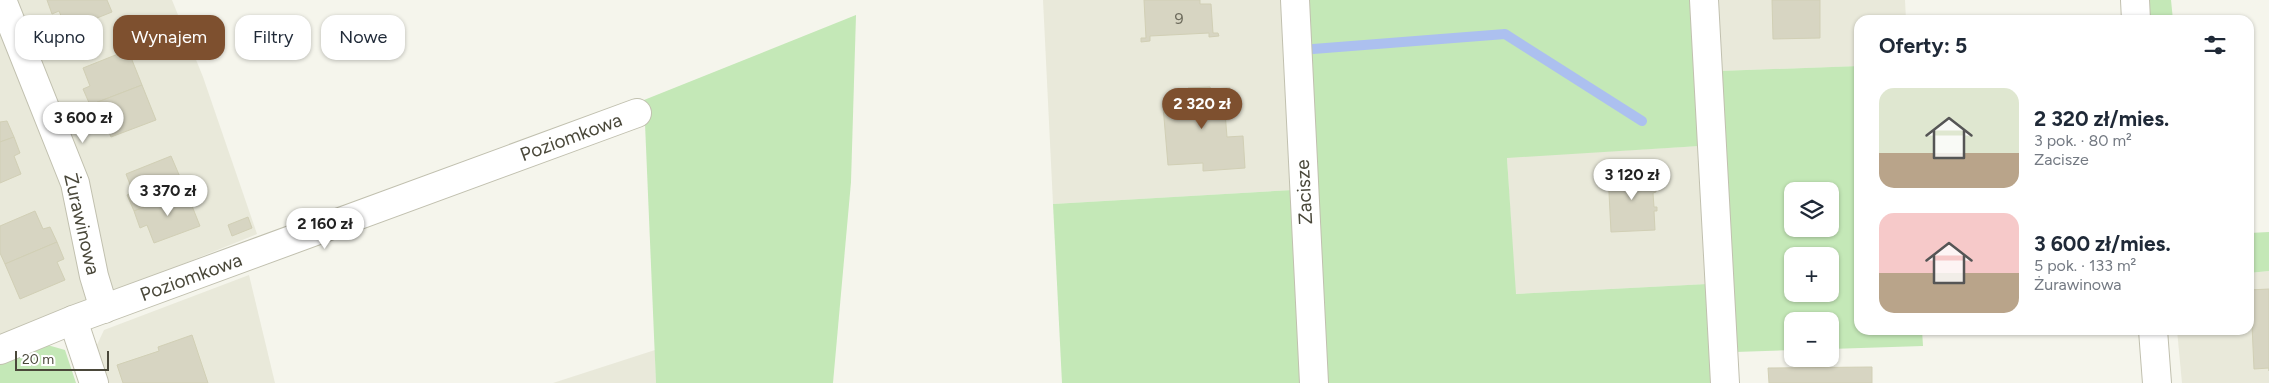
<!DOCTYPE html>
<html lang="pl">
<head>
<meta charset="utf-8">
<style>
  body { margin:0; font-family:Figtree,sans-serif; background:#f6f6f7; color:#1f2937; height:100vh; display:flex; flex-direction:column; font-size:19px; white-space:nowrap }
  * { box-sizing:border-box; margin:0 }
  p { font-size:16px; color:#747a83 }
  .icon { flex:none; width:28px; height:28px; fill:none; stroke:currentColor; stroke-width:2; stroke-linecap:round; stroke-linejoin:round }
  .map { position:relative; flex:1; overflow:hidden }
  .details { position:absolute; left:1854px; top:15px; width:400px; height:320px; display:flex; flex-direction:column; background:#fff; border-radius:15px; box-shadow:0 1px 4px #0004 }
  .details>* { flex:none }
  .guide { position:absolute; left:15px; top:15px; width:475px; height:45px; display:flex; gap:10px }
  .fabs { position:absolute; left:1784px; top:182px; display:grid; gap:10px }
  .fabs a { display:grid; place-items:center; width:55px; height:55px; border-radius:10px; background:#fff; box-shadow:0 1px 4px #0004; font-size:25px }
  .scale { position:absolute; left:15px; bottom:12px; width:94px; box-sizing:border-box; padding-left:5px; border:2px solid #4a483a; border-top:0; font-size:14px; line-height:18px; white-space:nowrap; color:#4a483a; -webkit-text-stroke:4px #fff; paint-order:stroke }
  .price { position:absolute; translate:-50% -42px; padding:0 11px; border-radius:18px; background:#fff; color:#222; font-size:16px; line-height:32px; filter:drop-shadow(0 1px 2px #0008) }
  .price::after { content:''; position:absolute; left:50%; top:30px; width:15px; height:11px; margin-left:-8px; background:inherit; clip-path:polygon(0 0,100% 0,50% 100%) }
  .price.active { background:#7e502f; color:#fff }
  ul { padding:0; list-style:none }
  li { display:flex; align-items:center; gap:15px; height:125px; padding:0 25px }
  li span { display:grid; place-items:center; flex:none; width:140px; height:100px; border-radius:15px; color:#555 }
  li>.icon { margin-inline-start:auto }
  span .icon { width:60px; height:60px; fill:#fffc; stroke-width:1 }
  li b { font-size:21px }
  h2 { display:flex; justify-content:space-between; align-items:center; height:60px; padding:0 25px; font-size:21px }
  .pill { padding:0 18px; border-radius:15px; background:#fff; box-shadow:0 1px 4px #0004; font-size:18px; line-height:45px }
  .pill.active { background:#7e502f; color:#fff }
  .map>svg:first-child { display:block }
  .residential { fill:#e9e9da }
  .green { fill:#c4e8b7; fill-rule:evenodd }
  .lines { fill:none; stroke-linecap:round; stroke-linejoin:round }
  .stream { stroke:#acc0ef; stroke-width:10 }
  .building { fill:#d7d5c2; stroke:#d1cfb5 }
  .street-casing { stroke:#c1c0af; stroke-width:30 }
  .street { stroke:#fff; stroke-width:28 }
  .labels { text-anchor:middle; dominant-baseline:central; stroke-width:4.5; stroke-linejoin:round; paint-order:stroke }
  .number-label { font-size:16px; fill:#6d6b5c }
  .street-label { font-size:19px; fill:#4a483a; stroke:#fff }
</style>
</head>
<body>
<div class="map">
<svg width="2269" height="383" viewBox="0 0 2269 383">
  <rect width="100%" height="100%" fill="#f5f5ec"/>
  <!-- residential -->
  <g class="residential">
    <path d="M0 0H172L203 77 257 234 0 338Z"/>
    <path d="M1043 0H1283L1293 190 1053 204Z"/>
    <path d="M1716 0H1905L1906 20H1859V66L1719 71Z"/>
    <path d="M1700 146 1707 284 1515 294 1507 157Z"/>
    <path d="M2269 271V383H2182L2177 330H2249V273Z"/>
    <path d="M249 275 275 383H107L96 347 104 330Z"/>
    <path d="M655 350 656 383H553Z"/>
  </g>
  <!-- green -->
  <g class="green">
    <path d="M1305 0H1693L1700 146 1507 158 1516 294 1707 284 1713 383H1324Z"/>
    <path d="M2146 0H2171L2173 20H2148Z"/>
    <path d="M856 15 851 182 833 383H656L644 100Z"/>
    <path d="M1859 66V330H1922L1923 346 1830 349V321H1792V350L1735 352 1719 71ZM1792 191H1830V229H1792ZM1792 256H1830V294H1792Z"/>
    <path d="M1293 190 1302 383H1062L1053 204Z"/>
    <path d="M2269 232V271L2249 273V233Z"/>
    <path d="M44 344 65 350 76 383H0V361Z"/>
  </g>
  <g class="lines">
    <!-- stream -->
    <path class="stream" d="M1313 49 1505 34 1642 121"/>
  </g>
  <!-- building -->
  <g class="building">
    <path d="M47 0H107L112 12 67 30 59 11 52 14Z"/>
    <path d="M1144 0H1200V4H1211L1213 33H1218L1219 36 1209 37V33L1150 36V41L1141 42V38H1146Z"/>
    <path d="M1772 0H1820V38L1773 39Z"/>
    <path d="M128 50 142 85 90 105 83 89 90 86 83 68Z"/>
    <path d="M142 85 156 120 111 137 103 119 97 122 90 105Z"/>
    <path d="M1210 87 1211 89 1230 88 1232 112H1225L1227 137 1243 136 1245 168 1203 171V163L1168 165 1163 106 1174 92 1188 91V88Z"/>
    <path d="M7 121 14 137 0 142V122Z"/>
    <path d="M14 137 20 153 14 156 21 174 0 183V142Z"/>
    <path d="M171 156 186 191 134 211 127 195 133 192 126 174Z"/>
    <path d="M1652 171 1653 189H1656V192L1653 193 1654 207H1657V211H1654L1655 230 1611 232 1608 173Z"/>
    <path d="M186 191 200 226 154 243 147 225 140 228 134 211Z"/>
    <path d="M35 211 43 229 50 227 57 242 5 264 0 253V226Z"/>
    <path d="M248 217 252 228 232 236 228 225Z"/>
    <path d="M57 242 64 259 57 262 65 280 20 299 5 264Z"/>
    <path d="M2269 289V371V368L2254 369 2252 325H2249V290Z"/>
    <path d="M192 335 208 383H123L117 365 159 351 158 347Z"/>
    <path d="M1872 367V383H1769L1768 368Z"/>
  </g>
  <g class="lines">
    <!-- street casing -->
    <g class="street-casing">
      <g id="street">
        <path d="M2 0 75 183 94 276 104 309"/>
        <path d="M1295 0 1314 383"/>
        <path d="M1704 0 1725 383"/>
        <path d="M2135 0 2136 20"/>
        <path d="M73 320 94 383"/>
        <path d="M2153 330 2157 383"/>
        <path d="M0 350 73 320 637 113"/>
      </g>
    </g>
    <!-- street -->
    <use href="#street" class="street"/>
  </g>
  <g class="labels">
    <!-- number labels -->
    <g class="number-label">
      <text x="1179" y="18">9</text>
    </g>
    <!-- street labels -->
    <g class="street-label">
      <text transform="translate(571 137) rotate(-20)">Poziomkowa</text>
      <text transform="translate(1304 192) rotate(-93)">Zacisze</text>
      <text transform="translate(82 224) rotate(77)">Żurawinowa</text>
      <text transform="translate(191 277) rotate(-20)">Poziomkowa</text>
    </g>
  </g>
</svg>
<div class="fabs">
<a><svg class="icon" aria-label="layers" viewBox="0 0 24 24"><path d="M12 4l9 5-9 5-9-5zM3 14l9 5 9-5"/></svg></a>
<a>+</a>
<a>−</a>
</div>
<div class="scale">20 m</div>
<b class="price active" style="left:1202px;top:130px">2 320 zł</b>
<b class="price" style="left:83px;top:144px">3 600 zł</b>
<b class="price" style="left:1632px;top:201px">3 120 zł</b>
<b class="price" style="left:168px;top:217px">3 370 zł</b>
<b class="price" style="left:325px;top:250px">2 160 zł</b>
<div class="guide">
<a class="pill">Kupno</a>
<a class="pill active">Wynajem</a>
<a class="pill">Filtry</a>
<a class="pill">Nowe</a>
</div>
<section class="details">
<h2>Oferty: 5<svg class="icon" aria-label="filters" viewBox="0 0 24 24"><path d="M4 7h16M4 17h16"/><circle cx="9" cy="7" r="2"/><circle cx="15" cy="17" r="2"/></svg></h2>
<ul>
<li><span style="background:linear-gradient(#dfe7d0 65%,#b9a48a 0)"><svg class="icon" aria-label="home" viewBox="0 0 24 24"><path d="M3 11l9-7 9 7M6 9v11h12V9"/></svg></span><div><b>2 320 zł/mies.</b><p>3 pok. · 80 m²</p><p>Zacisze</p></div></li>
<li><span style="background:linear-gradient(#f6c9c9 60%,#b9a48a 0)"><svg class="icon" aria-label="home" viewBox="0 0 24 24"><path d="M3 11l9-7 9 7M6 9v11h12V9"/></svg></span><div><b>3 600 zł/mies.</b><p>5 pok. · 133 m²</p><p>Żurawinowa</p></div></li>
</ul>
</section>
</div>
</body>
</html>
